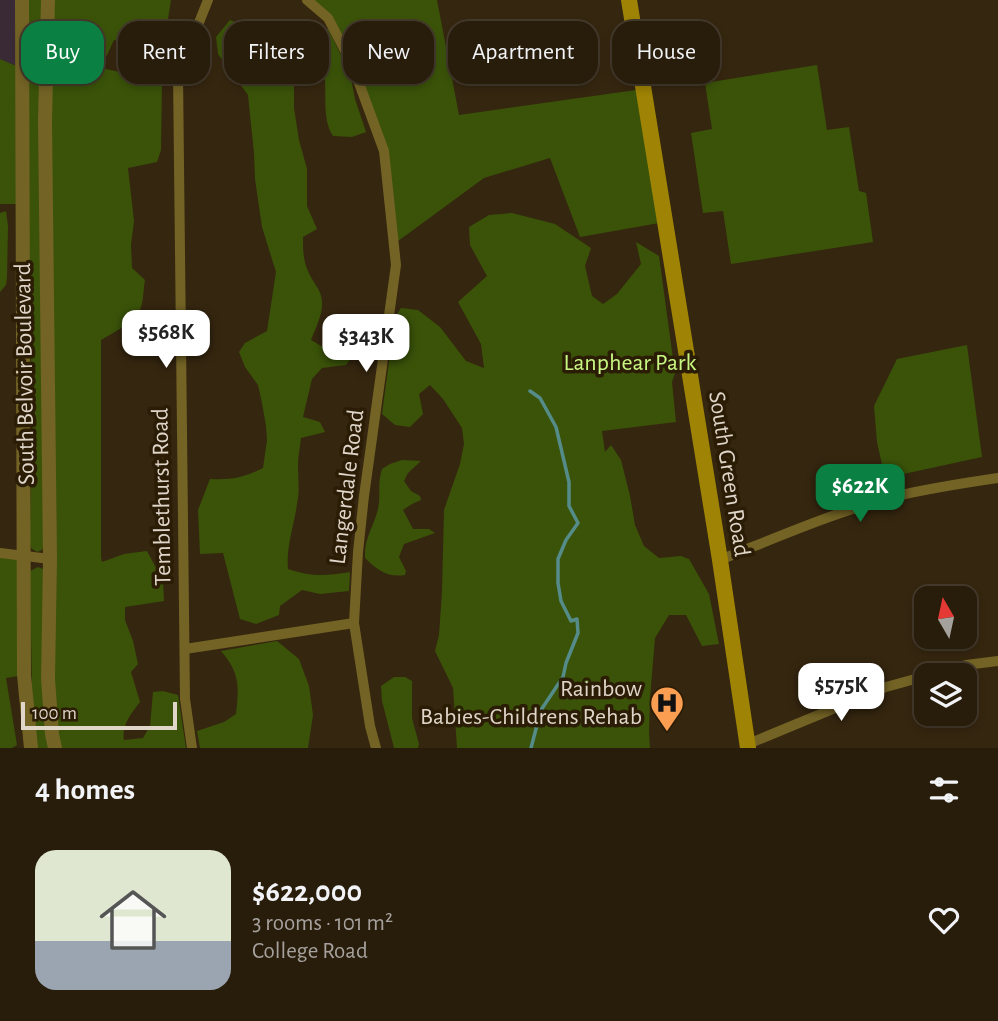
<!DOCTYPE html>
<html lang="en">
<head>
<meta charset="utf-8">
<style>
  body { margin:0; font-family:"Alegreya Sans",sans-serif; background:#302514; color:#f1f3f6; height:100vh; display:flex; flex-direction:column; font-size:26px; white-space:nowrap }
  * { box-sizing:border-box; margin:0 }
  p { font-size:23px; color:#a5a19d }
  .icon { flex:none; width:38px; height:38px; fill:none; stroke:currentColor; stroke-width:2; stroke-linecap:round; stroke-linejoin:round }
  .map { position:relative; height:748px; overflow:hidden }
  .details { display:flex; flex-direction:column; background:#281c0b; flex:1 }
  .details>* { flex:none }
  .banner { position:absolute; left:21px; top:21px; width:957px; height:63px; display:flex; gap:14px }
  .needle { width:46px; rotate:351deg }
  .fabs { position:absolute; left:914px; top:586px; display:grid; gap:14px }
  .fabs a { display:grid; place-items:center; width:63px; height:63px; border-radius:14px; background:#281c0b; box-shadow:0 4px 10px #0003,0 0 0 2px #443a2c; font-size:35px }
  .scale { position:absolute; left:21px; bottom:18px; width:156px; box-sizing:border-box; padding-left:7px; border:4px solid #dfd5c8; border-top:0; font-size:19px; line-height:24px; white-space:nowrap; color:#dfd5c8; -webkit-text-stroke:5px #2b1c05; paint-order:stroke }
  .price { position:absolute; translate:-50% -60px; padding:0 16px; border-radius:14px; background:#fff; color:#222; font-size:23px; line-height:46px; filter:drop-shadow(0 2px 4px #0008) }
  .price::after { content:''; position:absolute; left:50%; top:42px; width:21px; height:16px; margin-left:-10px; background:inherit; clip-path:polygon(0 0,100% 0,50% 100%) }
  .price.active { background:#0b8043; color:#fff }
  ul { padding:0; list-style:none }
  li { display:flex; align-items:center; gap:21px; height:175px; padding:0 35px }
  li+li { border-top:2px solid #443a2c }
  li span { display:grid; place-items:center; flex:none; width:196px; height:140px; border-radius:21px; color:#555 }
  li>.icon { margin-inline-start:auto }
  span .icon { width:84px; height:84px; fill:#fffc; stroke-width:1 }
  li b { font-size:30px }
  h2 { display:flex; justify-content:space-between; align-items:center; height:84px; padding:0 35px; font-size:30px }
  .tag { padding:0 24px; border-radius:21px; background:#281c0b; box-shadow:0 4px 10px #0003,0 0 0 2px #443a2c; font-size:24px; line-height:63px }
  .tag.active { background:#0b8043; color:#fff }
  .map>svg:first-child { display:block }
  .education { fill:#3a2a35 }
  .green { fill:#3a5309 }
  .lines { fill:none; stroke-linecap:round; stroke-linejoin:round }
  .stream { stroke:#558c89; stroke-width:3.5 }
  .minor { stroke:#736325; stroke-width:10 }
  .tertiary { stroke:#736325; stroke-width:14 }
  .secondary { stroke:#9e8304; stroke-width:16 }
  .labels { text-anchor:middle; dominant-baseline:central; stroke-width:7; stroke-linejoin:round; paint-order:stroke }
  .park-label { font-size:24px; fill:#c7f782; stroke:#2b1c05 }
  .street-label { font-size:24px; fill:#dfd5c8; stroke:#2b1c05 }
  .poi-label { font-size:24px; fill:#dfd5c8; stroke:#2b1c05; text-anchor:end }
</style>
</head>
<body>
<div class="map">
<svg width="998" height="748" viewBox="0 0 998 748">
  <rect width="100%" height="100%" fill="#35260f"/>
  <!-- education -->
  <path class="education" d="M0 0H22L21 68 0 59Z"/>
  <!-- green -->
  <g class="green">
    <path d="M29 0H42L44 546 42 550 37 552 31 548 30 541 32 422 29 265Z"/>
    <path d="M48 0H171L168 19 177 31 169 45C159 48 142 50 132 46 125 44 121 41 114 40L101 68 120 72H157L162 84 161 150 157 162 128 168 134 221 131 245 132 268 145 280C143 290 144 305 138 313 129 325 113 333 101 340V557L102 562 124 554 147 551 163 581 164 601 125 607V620L133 641 138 664 131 672 140 702C132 712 121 726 124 740L143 738 150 726 153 692 163 691 178 695 186 748H55Z"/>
    <path d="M307 0H437L459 115 643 89 665 222 580 237 550 158 484 178 394 244 384 151 328 18Z"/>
    <path d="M230 20 260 32 277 43 307 33 328 29 350 73 355 99 366 132 352 137 333 136C323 121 326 98 325 80L308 67 294 80V108L299 140 307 169V206L317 229 303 237C303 249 303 260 308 271 312 282 322 290 322 302 323 315 315 329 311 340L323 347 338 338 349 336 353 355 346 365 322 368 312 379 303 417 320 422 325 432 301 438C300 447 298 456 298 465 298 478 300 491 297 504 294 526 286 546 288 569 312 577 325 576 350 572L349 591 320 594 302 590 280 606 279 615 256 624 240 619 223 553 200 554 198 510 210 479C232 480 243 478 263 468L267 440 266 426 262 403 258 385 245 367 239 352 245 343 267 331 276 272 262 227 255 179 254 153 248 95 218 54 216 37Z"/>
    <path d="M0 59 21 68 23 204H0Z"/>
    <path d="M817 65 827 130 849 127 859 191 866 193 873 242 731 264 723 211 703 213 691 133 712 129 705 83Z"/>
    <path d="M6 211 8 226 7 277 6 285 0 292V213Z"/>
    <path d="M512 213 555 224 591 248 585 266 592 296 603 304 617 294 641 264 636 242 659 256 675 373 672 382 676 422 602 431 605 452 611 445 621 460 630 496 635 525 644 546 659 558 681 556 689 559 709 594 719 644 702 646 686 615H669L655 638 650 698 649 733 650 748H457L453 688 435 651 439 635 442 592 444 510 460 464 464 444 462 428 443 399 430 385 419 394 423 414 410 427 395 425 382 414 395 317 401 308 418 310 440 327 466 361 484 368 481 344 458 302 487 276 470 245 469 227 489 215Z"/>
    <path d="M967 345 982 457 885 478 877 442 874 406 897 359Z"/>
    <path d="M402 460 421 461 408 473 404 481 411 491 420 496 421 500 412 504 403 510 413 529H429L435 533 404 544 399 557 406 571 405 575C387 578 376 569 365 558 364 537 374 527 378 509 381 496 377 484 382 469L390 464Z"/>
    <path d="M0 553 23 555 24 675 6 678 17 745 12 748H0Z"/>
    <path d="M38 567 43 569 44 574 50 748H36L32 691 30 571Z"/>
    <path d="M277 641 299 659 309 686 313 715 308 748H200L197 731 224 722 236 714C239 686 240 673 221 651Z"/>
    <path d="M394 677H405L412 681V718L419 744 418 748H394L382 701 381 686Z"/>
  </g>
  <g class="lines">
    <!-- stream -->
    <path class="stream" d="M530 391 540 398 556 427 569 482V506L578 523 566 540 558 559V583L561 601 571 621 577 619 578 633 566 663 563 677 541 710 531 748"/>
    <!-- minor -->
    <g class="minor">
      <path d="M307 0 328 18 352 64 384 151 396 265 364 496 358 552 354 623 370 726 376 748"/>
      <path d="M0 553 50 559"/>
      <path d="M720 560C778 537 837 511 897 496 931 488 964 483 998 478"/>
      <path d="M185 649 354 623"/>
      <path d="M929 676 966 665 998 661"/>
      <path d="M748 744 886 687 926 676"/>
      <path d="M192 748 185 699 178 74 185 47 198 25 208 0"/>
    </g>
    <!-- tertiary -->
    <g class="tertiary">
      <path d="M22 0 24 675 31 748"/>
      <path d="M48 0 45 120 50 559 48 679 52 734 55 748"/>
    </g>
    <!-- secondary -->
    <path class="secondary" d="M629 0 720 560 748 748"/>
  </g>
  <!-- icons -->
  <defs>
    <g id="hospital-pin" transform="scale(1.75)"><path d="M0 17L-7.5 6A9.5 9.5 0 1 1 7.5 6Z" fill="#fb9e52" stroke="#2b1c05"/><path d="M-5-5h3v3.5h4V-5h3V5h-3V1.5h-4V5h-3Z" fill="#111"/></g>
  </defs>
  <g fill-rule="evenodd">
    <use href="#hospital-pin" x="667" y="703"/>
  </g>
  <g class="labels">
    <!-- park labels -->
    <g class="park-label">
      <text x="630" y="363">Lanphear Park</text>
    </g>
    <!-- street labels -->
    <g class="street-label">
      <text transform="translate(25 374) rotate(-91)">South Belvoir Boulevard</text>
      <text transform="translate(729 474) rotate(81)">South Green Road</text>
      <text transform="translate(347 487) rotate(-83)">Langerdale Road</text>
      <text transform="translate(162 497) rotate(-91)">Temblethurst Road</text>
    </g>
    <!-- poi labels -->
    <g class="poi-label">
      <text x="642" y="689">Rainbow<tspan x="642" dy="28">Babies-Childrens Rehab</tspan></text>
    </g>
  </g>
</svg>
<div class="fabs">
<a><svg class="needle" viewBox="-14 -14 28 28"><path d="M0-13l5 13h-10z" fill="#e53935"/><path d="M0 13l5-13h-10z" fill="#a5a19d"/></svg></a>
<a><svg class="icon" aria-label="layers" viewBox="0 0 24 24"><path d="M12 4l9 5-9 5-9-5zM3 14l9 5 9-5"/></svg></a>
</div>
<div class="scale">100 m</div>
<b class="price" style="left:166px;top:370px">$568K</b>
<b class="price" style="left:366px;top:374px">$343K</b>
<b class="price active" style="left:860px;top:524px">$622K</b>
<b class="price" style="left:841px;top:723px">$575K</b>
<div class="banner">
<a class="tag active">Buy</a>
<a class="tag">Rent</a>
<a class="tag">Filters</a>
<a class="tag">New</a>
<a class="tag">Apartment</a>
<a class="tag">House</a>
</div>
</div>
<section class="details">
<h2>4 homes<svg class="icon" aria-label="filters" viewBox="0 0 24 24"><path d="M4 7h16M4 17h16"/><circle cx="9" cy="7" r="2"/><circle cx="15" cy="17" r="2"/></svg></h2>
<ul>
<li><span style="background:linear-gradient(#dfe7d0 65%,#9aa5b1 0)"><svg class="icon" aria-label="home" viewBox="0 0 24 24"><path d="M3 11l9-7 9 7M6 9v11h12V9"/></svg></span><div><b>$622,000</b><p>3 rooms · 101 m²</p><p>College Road</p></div><svg class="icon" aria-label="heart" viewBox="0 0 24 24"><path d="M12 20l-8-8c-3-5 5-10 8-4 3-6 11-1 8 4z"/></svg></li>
</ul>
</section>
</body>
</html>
